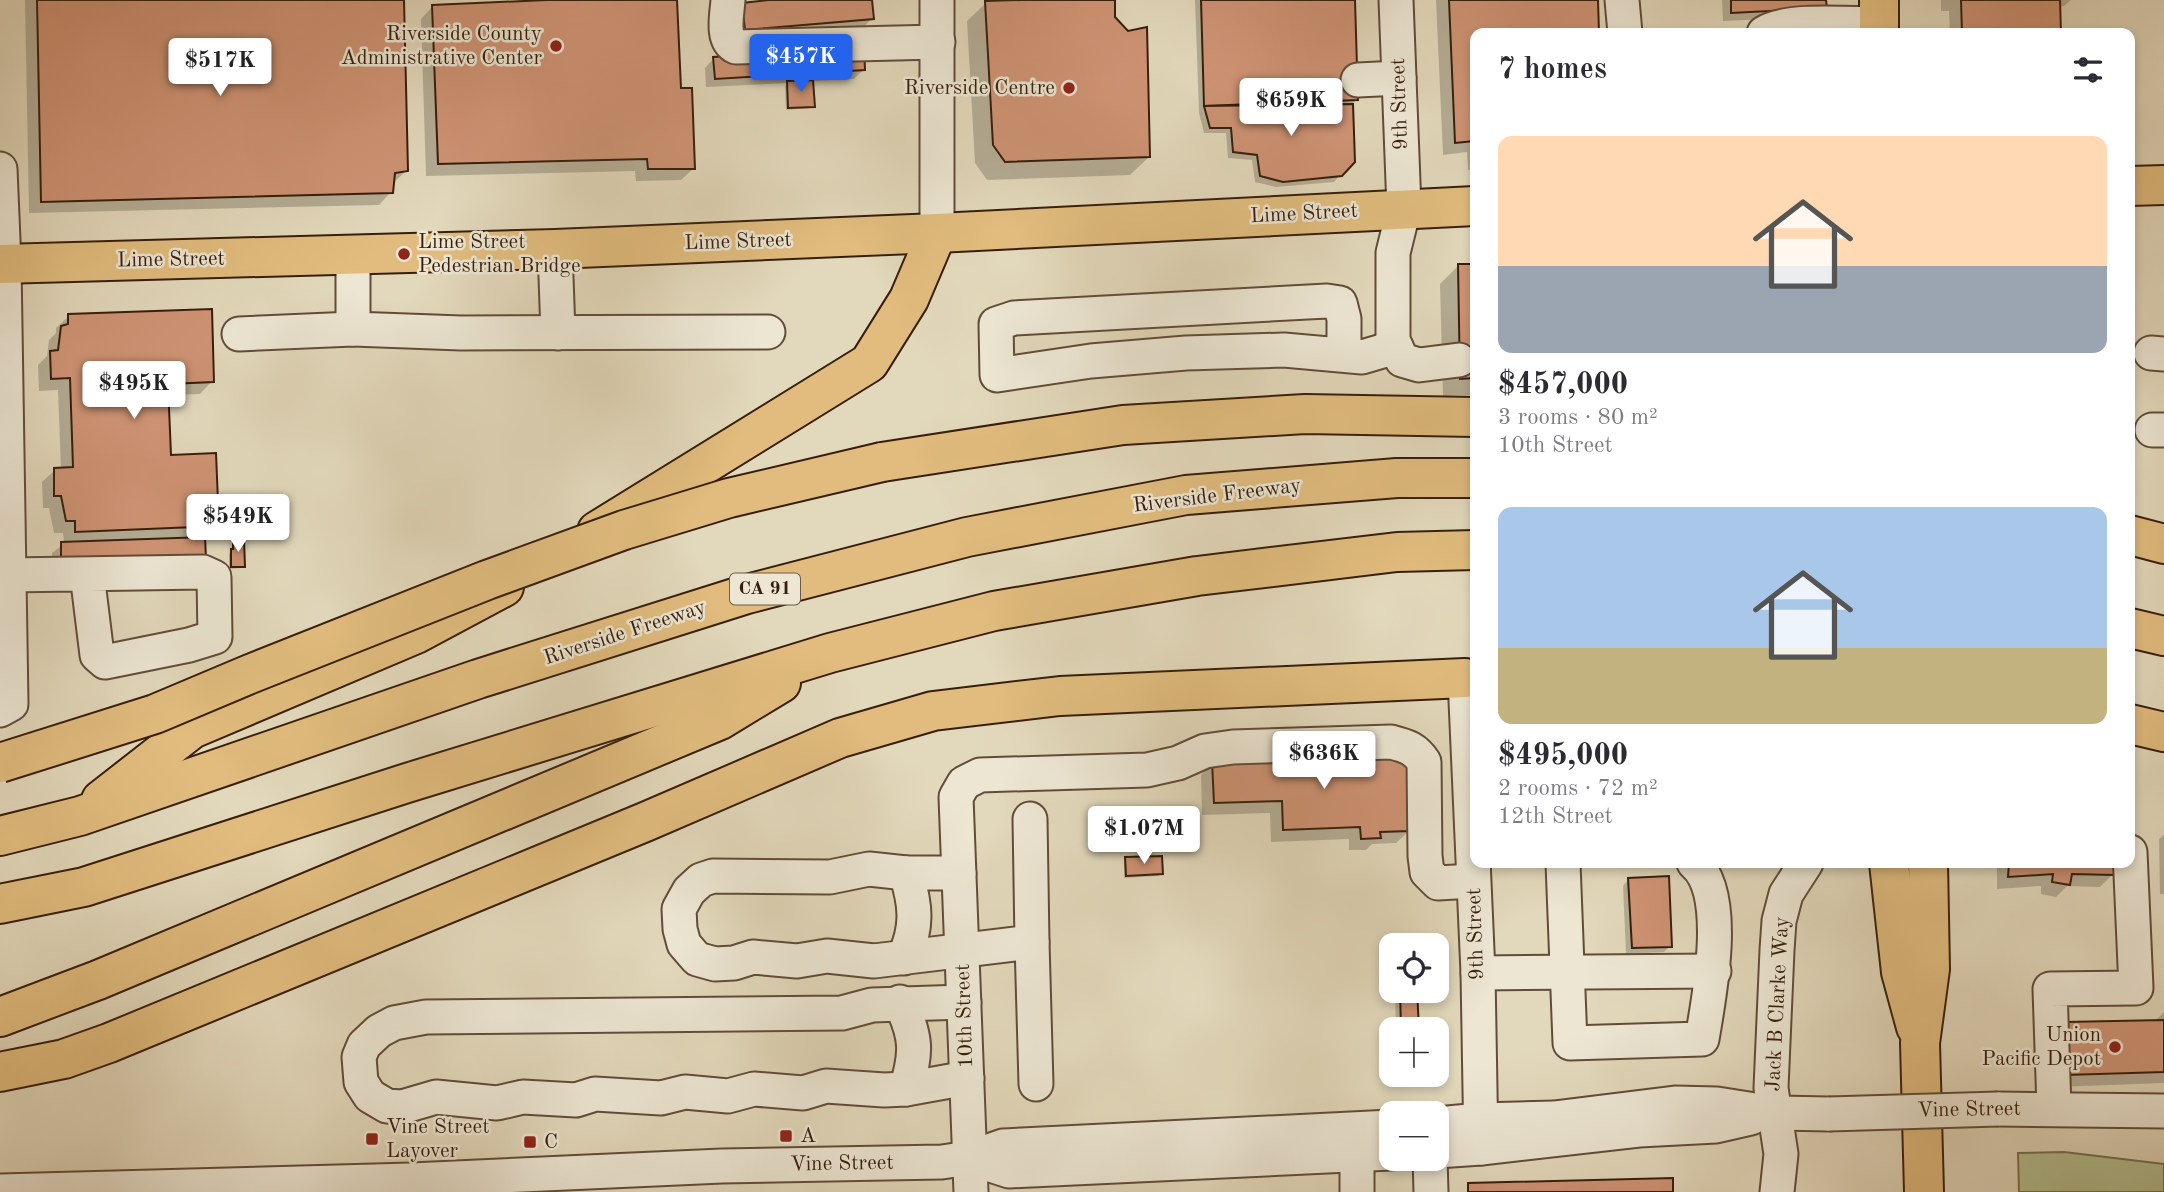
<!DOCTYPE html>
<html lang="en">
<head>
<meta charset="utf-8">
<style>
  body { margin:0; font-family:"Old Standard TT",serif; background:#f7f7f7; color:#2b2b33; height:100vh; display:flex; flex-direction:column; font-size:26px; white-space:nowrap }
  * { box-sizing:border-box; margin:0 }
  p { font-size:23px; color:#7c7c81 }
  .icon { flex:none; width:38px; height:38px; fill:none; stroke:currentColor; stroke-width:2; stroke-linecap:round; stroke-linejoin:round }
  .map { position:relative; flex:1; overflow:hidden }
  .panel { position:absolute; left:1470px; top:28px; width:665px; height:840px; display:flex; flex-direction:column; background:#fff; border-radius:14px; box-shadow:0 4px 10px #0003 }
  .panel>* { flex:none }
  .controls { position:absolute; left:1379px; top:933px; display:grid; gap:14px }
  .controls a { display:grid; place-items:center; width:70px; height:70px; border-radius:14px; background:#fff; box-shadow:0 4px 10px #0003; font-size:35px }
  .price { position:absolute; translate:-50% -60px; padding:0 16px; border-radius:7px; background:#fff; color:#222; font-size:23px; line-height:46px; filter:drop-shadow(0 2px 4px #0008) }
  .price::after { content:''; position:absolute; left:50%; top:42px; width:21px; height:16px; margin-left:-10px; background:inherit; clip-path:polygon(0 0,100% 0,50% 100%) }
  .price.current { background:#2563eb; color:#fff }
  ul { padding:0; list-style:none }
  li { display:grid; align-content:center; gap:14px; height:371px; padding:0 28px }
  li span { display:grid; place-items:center; height:217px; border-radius:14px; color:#555 }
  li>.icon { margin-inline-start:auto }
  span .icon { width:126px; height:126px; fill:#fffc; stroke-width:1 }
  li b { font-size:30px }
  h2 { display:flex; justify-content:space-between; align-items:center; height:84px; padding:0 28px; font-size:30px }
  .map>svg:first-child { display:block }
  .green { fill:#b3bf90; stroke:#756e4e; stroke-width:2 }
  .shadow { fill:#0003 }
  .building { fill:#ce9374; stroke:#371e0c; stroke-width:2 }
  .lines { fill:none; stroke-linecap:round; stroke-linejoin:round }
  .minor-casing { stroke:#624c38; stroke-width:37 }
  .major-casing { stroke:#371e0c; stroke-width:42 }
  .highway-casing { stroke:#371e0c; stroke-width:42 }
  .minor { stroke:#ece6d3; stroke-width:33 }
  .major { stroke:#e1bc7e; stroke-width:38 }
  .highway { stroke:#e1bc7e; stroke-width:38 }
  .minor-bridge-casing { stroke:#624c38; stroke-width:37; stroke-linecap:butt }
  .highway-bridge-casing { stroke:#371e0c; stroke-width:42; stroke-linecap:butt }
  .minor-bridge { stroke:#ece6d3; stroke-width:33 }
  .highway-bridge { stroke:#e1bc7e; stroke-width:38 }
  .poi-dot { fill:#8f2418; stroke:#ece6d3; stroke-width:2.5 }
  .labels { text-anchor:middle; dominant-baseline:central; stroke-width:5; stroke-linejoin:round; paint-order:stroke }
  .shield { fill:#ece6d3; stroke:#6d5a48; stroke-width:2 }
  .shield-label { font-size:19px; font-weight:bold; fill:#371e0c }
  .poi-label { font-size:21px; fill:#371e0c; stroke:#ece6d3; text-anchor:start }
  .street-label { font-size:21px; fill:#371e0c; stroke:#ece6d3 }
</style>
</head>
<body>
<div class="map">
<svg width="2164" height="1192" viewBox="0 0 2164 1192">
  <rect width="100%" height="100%" fill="#e2d8bb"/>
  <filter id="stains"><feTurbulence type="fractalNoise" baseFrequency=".00286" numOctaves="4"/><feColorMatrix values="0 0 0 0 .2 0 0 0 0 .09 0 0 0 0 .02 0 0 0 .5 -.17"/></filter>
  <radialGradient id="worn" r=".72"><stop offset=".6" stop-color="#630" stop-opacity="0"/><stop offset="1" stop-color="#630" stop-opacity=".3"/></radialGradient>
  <!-- green -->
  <path class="green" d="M2064 1152 2164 1164V1192H2019L2018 1153Z"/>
  <!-- shadow -->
  <g class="shadow">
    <path d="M25 0H402L406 171 393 183 391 192 379 205 29 213Z"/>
    <path d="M535 0H675L679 90 694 168 681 180 636 181 635 171 426 176 421 19 433 6 535 3Z"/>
    <path d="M759 0H871L872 18 863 28 736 38 734 14 760 4Z"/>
    <path d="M1072 0H1114V17L1149 157 1130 175 987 180 975 163 967 21 986 3Z"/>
    <path d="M1195 0H1353L1357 99 1351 105 1340 175 1334 182 1276 187 1255 182 1252 160 1228 158 1226 133H1204L1199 113Z"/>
    <path d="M1436 0H1596L1597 33H1475V170H1468L1467 152 1443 155Z"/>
    <path d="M1722 0H1824L1815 17 1723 21Z"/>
    <path d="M1941 0H2071L2064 6 2058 7 2059 33H1950L1949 11H1941Z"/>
    <path d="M714 58 864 69 854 79 812 81 813 106 810 108 786 110 785 86 788 83 706 87 705 68Z"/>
    <path d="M1458 266H1475V395L1443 396 1440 284Z"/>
    <path d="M69 316 212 381 200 394 167 395 169 457 217 525 204 539 53 572 52 553 64 544 63 533H54L49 508H43L42 482 55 470H61L58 390 39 391 38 365 47 356 49 340 56 333V328Z"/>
    <path d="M234 542 243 566 241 568 229 569V554Z"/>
    <path d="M1213 762 1409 831 1396 843 1372 844 1366 850H1349V839L1271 842 1270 813 1202 815 1201 775Z"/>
    <path d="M2164 835V894H2160L2159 839Z"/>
    <path d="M1126 858 1161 874 1158 876 1124 878V861Z"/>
    <path d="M1997 863H2112L2113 874 2100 887 2067 886 2056 897 2041 894V886L1997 889Z"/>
    <path d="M1629 879 1670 946 1664 952 1626 954 1623 886Z"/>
    <path d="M1395 990H1416L1417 1027 1415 1029H1396Z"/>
    <path d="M2164 1012V1083L2055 1087 2053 1037 2154 1022Z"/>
  </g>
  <!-- building -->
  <g class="building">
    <path d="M37 0H404L408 171 395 173 393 193 41 202Z"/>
    <path d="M547 0H677L681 88H692L695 169H648L647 159 438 164 432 5Z"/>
    <path d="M769 0H872L874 19 745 30 742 3Z"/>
    <path d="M1022 0H1115V17L1128 31 1147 27 1150 157 1005 162 993 145 985 1Z"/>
    <path d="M1201 0H1355L1358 100 1204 106Z"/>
    <path d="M1449 0H1598L1599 33H1475V141L1455 143Z"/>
    <path d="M1731 0H1826L1827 8 1731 13Z"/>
    <path d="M1961 0H2060L2061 33H1962Z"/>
    <path d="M864 48 865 70 715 79 713 57Z"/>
    <path d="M813 80 815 107 788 108 787 81Z"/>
    <path d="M1353 104 1355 162 1342 176 1283 182 1260 176 1257 155 1233 152 1231 128H1210L1204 106Z"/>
    <path d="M1458 264H1475V378L1460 379Z"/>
    <path d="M212 309 214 382 168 384 171 455 216 453 219 526 75 532V521H66L61 496H54V468L73 467 70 378 51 379 50 351 58 350 61 326 68 324V314Z"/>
    <path d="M205 537 206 558 61 563V542Z"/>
    <path d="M233 540H244L245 567H231V549H233Z"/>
    <path d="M1408 754 1410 831 1380 832 1381 838 1361 839 1360 827 1283 830 1282 801 1214 803 1212 761Z"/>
    <path d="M1162 856 1163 874 1126 876 1125 857Z"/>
    <path d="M2009 863H2114L2115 875 2072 874 2070 885 2052 882 2053 874 2008 877Z"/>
    <path d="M1669 876 1672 947 1632 948 1628 878Z"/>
    <path d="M1400 990H1417L1419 1028H1401Z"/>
    <path d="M2164 1020V1072L2066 1075 2065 1022Z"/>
    <path d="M1673 1178V1192H1468V1183Z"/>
  </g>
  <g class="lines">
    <!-- minor casing -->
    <g class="minor-casing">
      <g id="minor">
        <path d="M728 0C727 15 721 40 736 47L938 42"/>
        <path d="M1396 0 1404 208 1393 253V340L1402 360 1419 365 1459 360"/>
        <path d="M1622 0 1625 33"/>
        <path d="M1764 33C1787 18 1850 24 1879 24"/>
        <path d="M1358 80 1399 78"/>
        <path d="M0 169 4 264 11 704 0 710"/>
        <path d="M937 233V0"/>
        <path d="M555 249 558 333"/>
        <path d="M353 255V329L461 333 768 332"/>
        <path d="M239 334 353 329"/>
        <path d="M2151 353 2164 354"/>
        <path d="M1344 355V319L1340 303 1327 301 1014 318 996 324 997 375 1091 361 1186 353 1284 350 1362 357 1396 347"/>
        <path d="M2152 430H2164"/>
        <path d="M9 575 203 572 214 577 215 637 189 645 105 662 97 655 87 574"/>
        <path d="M1465 678 1478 973 1481 1148"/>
        <path d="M1563 863 1570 1043 1702 1039C1709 997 1730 893 1694 863"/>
        <path d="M959 873H906L869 869 830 877 713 876 701 880 689 891 679 909 680 929 684 944 697 959 715 964 734 963 753 957 797 961 827 956 874 961 1032 942 1030 819"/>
        <path d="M1032 942 1036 1084"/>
        <path d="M904 958C918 926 916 906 906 873"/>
        <path d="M1478 973 1714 971"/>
        <path d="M900 1002C917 1037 917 1053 906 1089"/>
        <path d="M964 1002 872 1005 842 1013 426 1017 394 1023 379 1031 364 1045 359 1057 361 1082 370 1096 387 1106 402 1107 436 1097 497 1103 523 1097 576 1100 595 1094 661 1098 685 1092 728 1096 754 1089 803 1093 826 1086 884 1090 906 1089 967 1078"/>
        <path d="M2054 1108 2050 989 2136 988 2130 852"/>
        <path d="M1998 1109 2164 1111"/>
        <path d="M1437 1124 1480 1120 1554 1118 1675 1103 1717 1104 1774 1113 1829 1114"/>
        <path d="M1437 1151 1481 1148 1639 1130 1716 1126 1751 1118"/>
        <path d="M969 1158 1009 1171 1391 1153"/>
        <path d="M1430 1158 1431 1192"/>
        <path d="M0 1191 411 1180 722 1166 942 1162 969 1158 1003 1146 1391 1127"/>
        <path d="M971 1192 956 797 964 783 980 775 1147 770 1178 763 1205 751 1233 747 1391 742C1406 746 1415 748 1424 762L1425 856 1427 872 1438 883 1473 881"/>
        <path d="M1357 1192V1155"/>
        <path d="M1777 1192 1781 1154 1771 1088 1777 950 1779 921 1786 894 1806 863"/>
      </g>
    </g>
    <!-- major casing -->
    <g class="major-casing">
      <g id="major">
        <path d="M1879 0V33"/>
        <path d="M2130 186 2164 185"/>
        <path d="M0 264 555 249 937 233 1475 206"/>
        <path d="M2130 724 2164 732"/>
        <path d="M1889 863 1901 972 1916 1027"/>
        <path d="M1924 1192 1920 1043 1930 969 1928 863"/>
      </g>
    </g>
    <!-- highway casing -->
    <g class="highway-casing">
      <g id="highway">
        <path d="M882 462 1123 425 1305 414 1475 417"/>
        <path d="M597 531 869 363 909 299 937 233"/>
        <path d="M2130 535 2164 544"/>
        <path d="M2130 628 2164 636"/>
        <path d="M101 800 192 729 416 634 504 587"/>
        <path d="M0 836 80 816 478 679 747 594 967 537 1186 495 1397 478H1475"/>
        <path d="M0 904 84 887 407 783 830 653 994 611 1197 576 1397 552 1475 550"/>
        <path d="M0 1017 98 980 720 720 781 683"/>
        <path d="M0 1072 64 1059 109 1043 645 822 840 738 933 711 1060 696 1465 678"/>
      </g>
    </g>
    <!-- minor -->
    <use href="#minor" class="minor"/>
    <!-- major -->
    <use href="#major" class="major"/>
    <!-- highway -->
    <use href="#highway" class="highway"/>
    <!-- minor-bridge casing -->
    <g class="minor-bridge-casing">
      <path id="minor-bridge" d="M1829 1114 1998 1109"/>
    </g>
    <!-- highway-bridge casing -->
    <g class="highway-bridge-casing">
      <path id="highway-bridge" d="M0 763 155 714 250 674 487 580 624 530 729 498 882 462"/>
    </g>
    <!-- minor-bridge -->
    <use href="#minor-bridge" class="minor-bridge"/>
    <!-- highway-bridge -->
    <use href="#highway-bridge" class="highway-bridge"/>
  </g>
  <!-- markers -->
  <g class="poi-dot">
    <circle cx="556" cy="46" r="7"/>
    <circle cx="1069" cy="88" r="7"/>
    <circle cx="404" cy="254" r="7"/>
    <circle cx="2115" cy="1047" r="7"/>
    <rect x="779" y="1129" width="14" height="14" rx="3.5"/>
    <rect x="365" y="1132" width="14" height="14" rx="3.5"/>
    <rect x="523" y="1135" width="14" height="14" rx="3.5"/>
  </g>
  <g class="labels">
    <!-- shield labels -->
    <rect class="shield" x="730" y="573.5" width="70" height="31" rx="5"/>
    <g class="shield-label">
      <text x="765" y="589">CA 91</text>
    </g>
    <!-- poi labels -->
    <g class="poi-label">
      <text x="542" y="34" text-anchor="end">Riverside County<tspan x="542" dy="24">Administrative Center</tspan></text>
      <text x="1055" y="88" text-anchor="end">Riverside Centre</text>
      <text x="418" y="242">Lime Street<tspan x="418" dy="24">Pedestrian Bridge</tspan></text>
      <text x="2101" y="1035" text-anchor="end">Union<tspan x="2101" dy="24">Pacific Depot</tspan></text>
      <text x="386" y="1127">Vine Street<tspan x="386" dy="24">Layover</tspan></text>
      <text x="800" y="1136">A</text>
      <text x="544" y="1142">C</text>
    </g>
    <!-- street labels -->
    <g class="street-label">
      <text transform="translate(1400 104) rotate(-92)">9th Street</text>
      <text transform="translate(1304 214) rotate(-3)">Lime Street</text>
      <text transform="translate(738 242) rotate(-2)">Lime Street</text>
      <text transform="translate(171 260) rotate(-1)">Lime Street</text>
      <text transform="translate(1217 496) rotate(-7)">Riverside Freeway</text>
      <text transform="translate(625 633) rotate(-18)">Riverside Freeway</text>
      <text transform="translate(1476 934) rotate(-92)">9th Street</text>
      <text transform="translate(1778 1004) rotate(-87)">Jack B Clarke Way</text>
      <text transform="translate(965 1016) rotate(-92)">10th Street</text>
      <text transform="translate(1969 1110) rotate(-1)">Vine Street</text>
      <text transform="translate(842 1164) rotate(-1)">Vine Street</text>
    </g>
  </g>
  <rect width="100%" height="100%" filter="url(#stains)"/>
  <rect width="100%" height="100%" fill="url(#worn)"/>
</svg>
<div class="controls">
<a><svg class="icon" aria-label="locate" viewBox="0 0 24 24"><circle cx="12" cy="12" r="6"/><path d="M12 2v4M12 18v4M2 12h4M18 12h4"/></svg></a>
<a>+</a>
<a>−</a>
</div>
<b class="price current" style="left:801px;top:94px">$457K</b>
<b class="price" style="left:220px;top:98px">$517K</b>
<b class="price" style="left:1291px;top:138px">$659K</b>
<b class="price" style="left:134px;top:421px">$495K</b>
<b class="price" style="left:238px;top:554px">$549K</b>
<b class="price" style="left:1324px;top:791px">$636K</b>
<b class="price" style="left:1144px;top:866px">$1.07M</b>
<section class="panel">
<h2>7 homes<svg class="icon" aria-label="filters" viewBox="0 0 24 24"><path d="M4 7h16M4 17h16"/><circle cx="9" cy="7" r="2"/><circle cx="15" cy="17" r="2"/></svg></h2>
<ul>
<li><span style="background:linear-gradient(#ffd9b3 60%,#9aa5b1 0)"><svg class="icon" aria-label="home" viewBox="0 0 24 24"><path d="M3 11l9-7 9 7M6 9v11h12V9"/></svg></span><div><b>$457,000</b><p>3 rooms · 80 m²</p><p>10th Street</p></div></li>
<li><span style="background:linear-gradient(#a9c7e8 65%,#c2b280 0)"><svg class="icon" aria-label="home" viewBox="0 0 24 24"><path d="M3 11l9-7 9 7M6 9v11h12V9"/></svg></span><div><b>$495,000</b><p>2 rooms · 72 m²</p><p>12th Street</p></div></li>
</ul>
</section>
</div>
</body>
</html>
